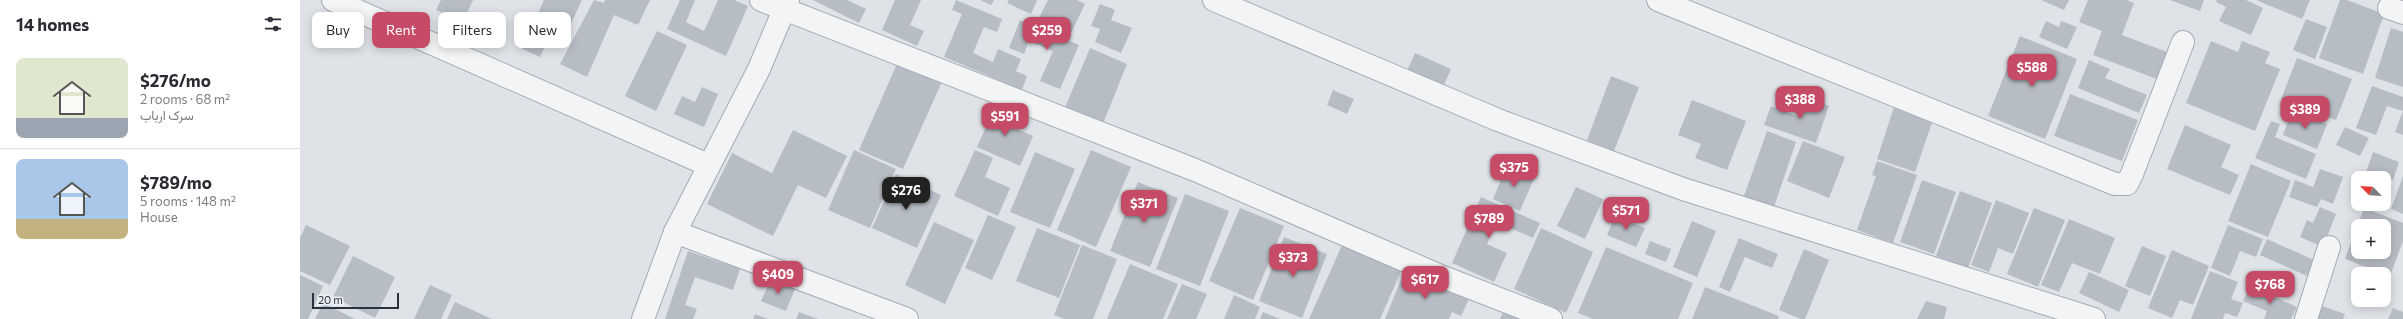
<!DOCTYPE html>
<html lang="en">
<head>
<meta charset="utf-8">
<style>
  body { margin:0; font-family:Commissioner,Vazirmatn,sans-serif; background:#f7f7f7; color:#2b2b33; height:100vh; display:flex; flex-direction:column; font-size:15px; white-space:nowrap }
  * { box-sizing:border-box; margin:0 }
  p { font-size:13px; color:#7c7c81 }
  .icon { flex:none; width:22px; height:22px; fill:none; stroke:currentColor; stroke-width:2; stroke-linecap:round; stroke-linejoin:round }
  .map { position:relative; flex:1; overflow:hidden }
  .side { display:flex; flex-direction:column; background:#fff; width:300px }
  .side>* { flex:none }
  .banner { position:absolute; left:12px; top:12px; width:380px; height:36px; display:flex; gap:8px }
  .needle { width:26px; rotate:295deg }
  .fabs { position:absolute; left:2051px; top:171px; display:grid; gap:8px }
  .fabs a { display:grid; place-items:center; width:40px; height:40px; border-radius:8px; background:#fff; box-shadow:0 2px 10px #0003; font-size:20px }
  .scale { position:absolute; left:12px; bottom:10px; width:87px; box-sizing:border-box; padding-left:4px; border:2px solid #29323e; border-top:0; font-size:11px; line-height:14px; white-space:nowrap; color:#29323e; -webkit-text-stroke:3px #eef2f5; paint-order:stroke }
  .price { position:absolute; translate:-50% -34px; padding:0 9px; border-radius:8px; background:#c64b67; color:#fff; font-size:13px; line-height:26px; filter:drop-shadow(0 1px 2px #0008) }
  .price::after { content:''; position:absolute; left:50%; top:24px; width:12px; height:9px; margin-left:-6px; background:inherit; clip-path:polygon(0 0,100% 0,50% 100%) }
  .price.active { background:#222; color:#fff }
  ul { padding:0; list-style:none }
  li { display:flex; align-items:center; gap:12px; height:100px; padding:0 16px }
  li+li { border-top:1px solid #e1e1e2 }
  li span { display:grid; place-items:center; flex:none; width:112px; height:80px; border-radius:8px; color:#555 }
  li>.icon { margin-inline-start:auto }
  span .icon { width:48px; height:48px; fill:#fffc; stroke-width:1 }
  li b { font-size:17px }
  h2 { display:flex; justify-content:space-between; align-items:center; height:48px; padding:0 16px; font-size:17px }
  .chip { padding:0 14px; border-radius:8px; background:#fff; box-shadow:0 2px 10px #0003; font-size:14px; line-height:36px }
  .chip.active { background:#c64b67; color:#fff }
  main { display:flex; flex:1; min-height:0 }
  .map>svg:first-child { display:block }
  .building { fill:#b7bdc4; fill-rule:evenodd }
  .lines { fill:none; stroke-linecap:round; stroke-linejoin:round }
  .minor-casing { stroke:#a5aab2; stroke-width:24 }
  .minor { stroke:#f2f4f6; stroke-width:22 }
</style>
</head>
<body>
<main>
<section class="side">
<h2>14 homes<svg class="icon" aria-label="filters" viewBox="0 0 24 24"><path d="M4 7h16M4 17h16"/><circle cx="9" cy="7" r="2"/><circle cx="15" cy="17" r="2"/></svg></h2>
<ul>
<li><span style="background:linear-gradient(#dfe7d0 75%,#9aa5b1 0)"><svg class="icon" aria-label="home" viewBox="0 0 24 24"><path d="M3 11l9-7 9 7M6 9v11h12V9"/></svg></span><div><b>$276/mo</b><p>2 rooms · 68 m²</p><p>سرک ارباب</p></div></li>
<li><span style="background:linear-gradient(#a9c7e8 75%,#c2b280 0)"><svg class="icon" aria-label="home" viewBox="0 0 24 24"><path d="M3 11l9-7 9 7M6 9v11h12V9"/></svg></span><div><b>$789/mo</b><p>5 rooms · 148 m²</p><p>House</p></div></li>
</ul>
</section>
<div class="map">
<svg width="2103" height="319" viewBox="0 0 2103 319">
  <rect width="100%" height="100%" fill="#dfe3e8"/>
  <!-- building -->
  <g class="building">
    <path d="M141 0H173L163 22 136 10Z"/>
    <path d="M244 0H282L268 30 256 24 240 57 222 49Z"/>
    <path d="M294 0 304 3 305 0H350L338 25 314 15 287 77 260 64Z"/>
    <path d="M380 0H395L386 22 404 31 418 0H434L448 6 426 56 367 29Z"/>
    <path d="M513 0H547L566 9 559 23Z"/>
    <path d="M595 0H621L610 25 624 31 617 46 582 30Z"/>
    <path d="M656 0 702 19 697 32 684 27 673 53 693 62 698 49 721 59 716 71 727 76 722 90 644 57 662 14 652 10Z"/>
    <path d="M680 0H694L691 5Z"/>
    <path d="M709 0H737L731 14 707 3Z"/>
    <path d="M748 0H777L785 4 770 35 738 20Z"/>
    <path d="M1741 0H1769L1764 10Z"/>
    <path d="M1788 0H1826L1834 3 1822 35 1867 52 1857 79 1793 55 1802 31 1779 22Z"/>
    <path d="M1870 0H1904L1900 11Z"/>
    <path d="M1917 0H1946L1963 8 1951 35 1919 21 1926 7 1916 2Z"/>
    <path d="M1956 0H2010L2002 19Z"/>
    <path d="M2040 0H2047L2084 14 2063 74 2019 58Z"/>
    <path d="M800 4 815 10 811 20 832 28 821 53 795 42 800 29 791 26Z"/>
    <path d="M2006 19 2027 27 2015 59 1993 50Z"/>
    <path d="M720 20 779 45 760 89 740 81 753 51 729 41 724 54 709 48Z"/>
    <path d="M1746 21 1759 27 1761 21 1777 27 1767 49 1739 37Z"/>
    <path d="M2091 28 2103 32V87L2075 78Z"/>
    <path d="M357 31 387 45 356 111 325 96Z"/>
    <path d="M1720 36 1777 59 1745 139 1688 116Z"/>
    <path d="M1911 41 1938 52 1942 41 1970 52 1965 63 1980 69 1955 131 1886 103Z"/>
    <path d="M790 48 827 64 802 126 764 110Z"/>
    <path d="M1115 53 1151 69 1143 87 1107 71Z"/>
    <path d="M600 57 644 77 603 169 559 150Z"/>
    <path d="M1997 58 2052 79 2036 120 1981 99Z"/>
    <path d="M1789 60 1810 69 1805 78 1847 95 1839 113 1778 88Z"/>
    <path d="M1311 76 1339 87 1314 151 1287 140Z"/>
    <path d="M2072 86 2103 97V135L2095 132 2103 111 2087 106 2076 135 2056 128Z"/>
    <path d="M402 87 418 94 404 127 374 114 382 96 395 102Z"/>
    <path d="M1033 90 1054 99 1047 114 1027 105Z"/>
    <path d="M1770 94 1838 120 1822 161 1754 136Z"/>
    <path d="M1504 97 1529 106 1516 143 1464 125 1471 106 1497 116Z"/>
    <path d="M1392 100 1446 121 1427 170 1395 158 1401 144 1378 135Z"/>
    <path d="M696 104 716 113 710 126 733 136 720 166 677 147Z"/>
    <path d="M1594 107 1633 120 1615 172 1577 159Z"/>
    <path d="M1992 111 2027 124 2017 149 1983 135Z"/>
    <path d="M1971 121 1980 124 1975 137 2016 154 2006 179 1955 158Z"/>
    <path d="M1885 125 1931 145 1921 167 1939 175 1930 195 1867 169Z"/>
    <path d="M2045 127 2069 138 2060 156 2036 145Z"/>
    <path d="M493 130 547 156 526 198 498 185 473 236 407 204 432 153 472 173Z"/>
    <path d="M1467 131 1496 142 1474 207 1444 196Z"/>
    <path d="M1503 141 1545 157 1529 198 1487 181Z"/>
    <path d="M554 150 596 169 570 228 528 210Z"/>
    <path d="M675 150 693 158 685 177 710 188 698 216 654 196Z"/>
    <path d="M791 150 831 167 796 247 757 230Z"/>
    <path d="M735 152 775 169 750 228 710 212Z"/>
    <path d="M2073 152 2099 162 2093 180 2088 179 2084 188V178H2064Z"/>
    <path d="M1577 161 1617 175 1593 243 1557 230 1576 176 1572 175Z"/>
    <path d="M1951 164 1991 181 1968 237 1928 221Z"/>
    <path d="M1207 165 1235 176 1220 211 1193 199Z"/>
    <path d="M2020 169 2043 177 2033 204 2021 199 2017 207 1989 197 1995 180 2013 187Z"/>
    <path d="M596 174 641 195 617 248 572 228Z"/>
    <path d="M2103 176V214L2091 209Z"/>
    <path d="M1622 180 1656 192 1634 254 1600 242Z"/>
    <path d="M838 182 878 198 850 267 810 251Z"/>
    <path d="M1276 187 1303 199 1285 239 1257 226Z"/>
    <path d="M1660 191 1692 203 1668 268 1636 256Z"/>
    <path d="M885 194 929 211 900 286 856 269Z"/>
    <path d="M1181 197 1240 223 1233 238 1197 222 1187 244 1207 253 1194 282 1152 263Z"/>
    <path d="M1696 200 1729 213 1713 254 1698 248 1689 272 1671 265Z"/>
    <path d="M2020 207 2036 214 2023 247 2000 237 2007 220 2013 223Z"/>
    <path d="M940 208 984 226 953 300 909 281Z"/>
    <path d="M1734 208 1765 220 1738 287 1707 274Z"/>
    <path d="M2064 208 2103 223V241L2090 276 2045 259ZM2058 226H2084V252H2058Z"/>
    <path d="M688 215 716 227 692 280 665 268Z"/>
    <path d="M1315 216 1345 228 1336 247 1307 235Z"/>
    <path d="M1769 219 1815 238 1800 274 1772 263 1759 292 1741 285Z"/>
    <path d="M1392 221 1416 231 1397 277 1373 267Z"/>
    <path d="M634 222 674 240 645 304 605 285Z"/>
    <path d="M6 225 50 246 30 285 0 271V238Z"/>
    <path d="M1928 225 1963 239 1956 257 1940 251 1930 276 1911 268Z"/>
    <path d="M737 228 780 245 759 298 716 281Z"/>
    <path d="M1241 228 1293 252 1266 313 1214 289Z"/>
    <path d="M984 237 1027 254 1002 318 959 301Z"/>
    <path d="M1439 238 1478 254 1472 268 1445 257 1430 292 1419 287Z"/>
    <path d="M1967 239 2014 260 2007 276 1960 255Z"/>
    <path d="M1350 241 1371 249 1366 262 1345 254Z"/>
    <path d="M1043 243 1102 269 1080 319H1009Z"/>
    <path d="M782 245 817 259 793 319H764L754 315Z"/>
    <path d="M1842 246 1866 256 1850 296 1825 286Z"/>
    <path d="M1306 247 1393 283 1378 319H1293L1278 313Z"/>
    <path d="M1504 249 1529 260 1505 319H1501L1479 310Z"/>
    <path d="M1872 250 1909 266 1893 305 1880 300 1872 318 1848 308Z"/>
    <path d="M388 251 440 269 433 290 395 277 385 305 397 309 393 319H365Z"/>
    <path d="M53 256 95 277 75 318 33 297Z"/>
    <path d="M830 264 878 284 863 319H807Z"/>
    <path d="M1105 270 1170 297 1161 316 1152 312 1149 319H1085Z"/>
    <path d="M1910 271 1938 282 1931 299 1943 303 1937 317 1925 313 1923 319H1891Z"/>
    <path d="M1789 272 1829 290 1819 312 1779 293Z"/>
    <path d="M0 275 23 286 8 319H0Z"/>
    <path d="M471 279 495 289 486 311 461 301Z"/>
    <path d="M882 284 907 294 896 319H867Z"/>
    <path d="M130 285 152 295 141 319H114Z"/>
    <path d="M1950 286 1997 307 1991 319H1964L1967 311 1943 301Z"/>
    <path d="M1405 287 1479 316 1478 319H1392Z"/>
    <path d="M934 295 960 307 955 319H924Z"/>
    <path d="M1626 301 1647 307 1644 319H1617Z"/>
    <path d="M155 302 192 319H147Z"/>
    <path d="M23 303 55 319H15Z"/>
    <path d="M2019 305 2045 314 2043 319H2014Z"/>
    <path d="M2093 308 2103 312V319H2088Z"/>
    <path d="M1204 310 1227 319H1200Z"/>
    <path d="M499 312 518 319H496Z"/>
    <path d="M963 312 980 319H960Z"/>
    <path d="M455 314 468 319H453Z"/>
  </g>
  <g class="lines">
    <!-- minor casing -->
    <g class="minor-casing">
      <g id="minor">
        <path d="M33 0 408 165"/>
        <path d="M461 0 895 170 1143 277 1251 319"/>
        <path d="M914 0 1198 120 1383 189 1794 319"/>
        <path d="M1358 0 1815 184H1827L1832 174 1883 42"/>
        <path d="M2089 8 2103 13"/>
        <path d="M375 232 607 319"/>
        <path d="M343 319 375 232 459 69 488 0"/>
        <path d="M2006 319 2029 247"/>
      </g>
    </g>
    <!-- minor -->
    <use href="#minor" class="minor"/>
  </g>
</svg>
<div class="fabs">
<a><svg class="needle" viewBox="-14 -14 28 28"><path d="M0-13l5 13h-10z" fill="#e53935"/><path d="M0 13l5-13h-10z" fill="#7c7c81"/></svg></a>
<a>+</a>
<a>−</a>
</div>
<div class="scale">20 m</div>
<b class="price" style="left:747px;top:51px">$259</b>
<b class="price" style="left:1732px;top:88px">$588</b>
<b class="price" style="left:1500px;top:120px">$388</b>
<b class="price" style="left:2005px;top:130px">$389</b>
<b class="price" style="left:705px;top:137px">$591</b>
<b class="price" style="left:1214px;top:188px">$375</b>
<b class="price active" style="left:606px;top:211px">$276</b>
<b class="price" style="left:844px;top:224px">$371</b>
<b class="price" style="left:1326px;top:231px">$571</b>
<b class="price" style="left:1189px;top:239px">$789</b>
<b class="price" style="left:993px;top:278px">$373</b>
<b class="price" style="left:478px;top:295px">$409</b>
<b class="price" style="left:1125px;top:300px">$617</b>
<b class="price" style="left:1970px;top:305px">$768</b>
<div class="banner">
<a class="chip">Buy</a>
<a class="chip active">Rent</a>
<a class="chip">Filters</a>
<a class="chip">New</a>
</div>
</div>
</main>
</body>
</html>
